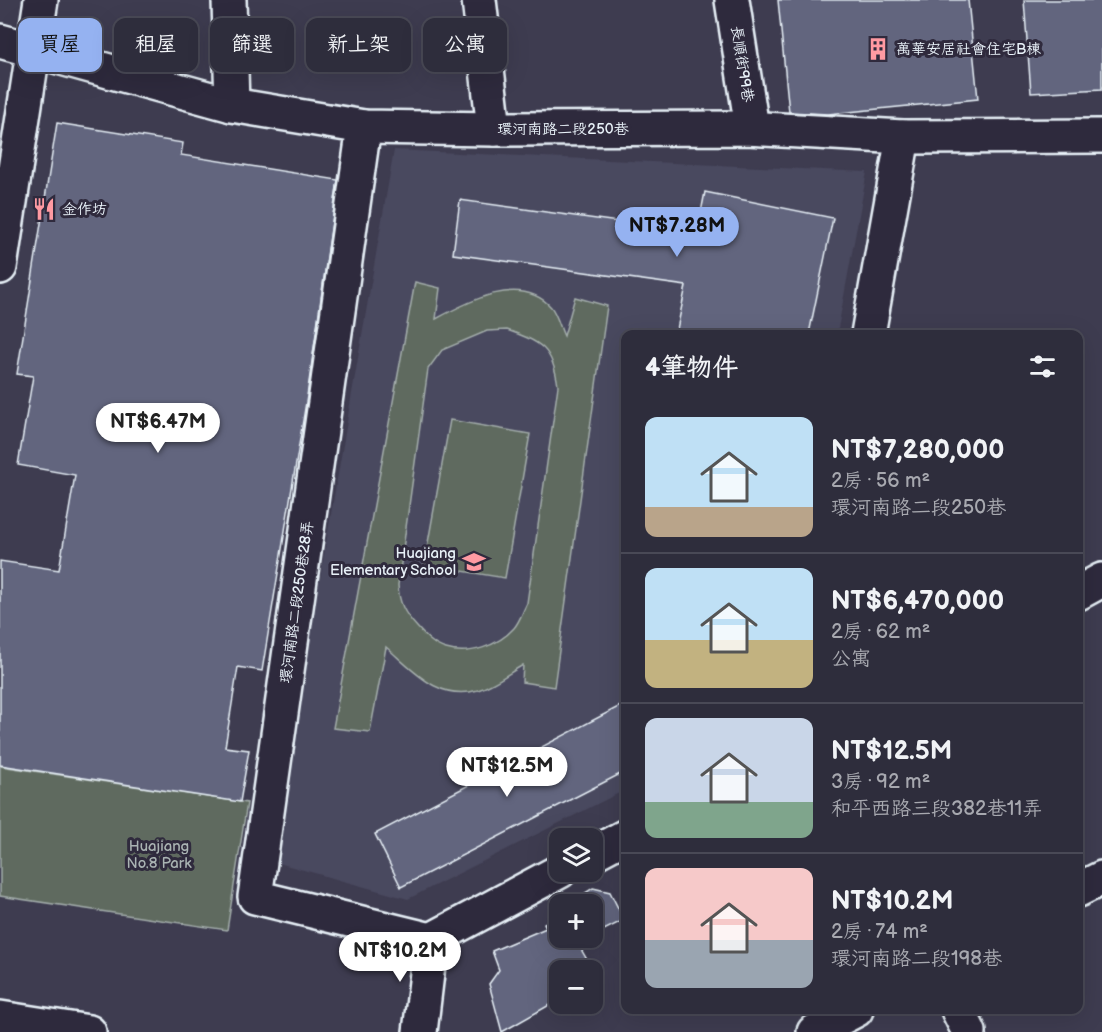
<!DOCTYPE html>
<html lang="zh-TW">
<head>
<meta charset="utf-8">
<style>
  body { margin:0; font-family:"Balsamiq Sans","LXGW WenKai TC",sans-serif; background:#363543; color:#f1f3f6; height:100vh; display:flex; flex-direction:column; font-size:22px; white-space:nowrap }
  * { box-sizing:border-box; margin:0 }
  p { font-size:20px; color:#a7a8af }
  .icon { flex:none; width:33px; height:33px; fill:none; stroke:currentColor; stroke-width:2; stroke-linecap:round; stroke-linejoin:round }
  .map { position:relative; flex:1; overflow:hidden }
  .panel { position:absolute; left:621px; top:330px; width:462px; height:684px; display:flex; flex-direction:column; background:#2e2d3c; border-radius:12px; box-shadow:0 6px 24px #0002,0 0 0 2px #494956 }
  .panel>* { flex:none }
  .guide { position:absolute; left:18px; top:18px; width:513px; height:54px; display:flex; gap:12px }
  .buttons { position:absolute; left:549px; top:828px; display:grid; gap:12px }
  .buttons a { display:grid; place-items:center; width:54px; height:54px; border-radius:12px; background:#2e2d3c; box-shadow:0 6px 24px #0002,0 0 0 2px #494956; font-size:30px }
  .price { position:absolute; translate:-50% -51px; padding:0 14px; border-radius:21px; background:#fff; color:#222; font-size:20px; line-height:39px; filter:drop-shadow(0 2px 3px #0008) }
  .price::after { content:''; position:absolute; left:50%; top:36px; width:18px; height:14px; margin-left:-9px; background:inherit; clip-path:polygon(0 0,100% 0,50% 100%) }
  .price.on { background:#95b2f1; color:#111 }
  ul { padding:0; list-style:none }
  li { display:flex; align-items:center; gap:18px; height:150px; padding:0 24px }
  li+li { border-top:2px solid #494956 }
  li span { display:grid; place-items:center; flex:none; width:168px; height:120px; border-radius:12px; color:#555 }
  li>.icon { margin-inline-start:auto }
  span .icon { width:72px; height:72px; fill:#fffc; stroke-width:1 }
  li b { font-size:26px }
  h2 { display:flex; justify-content:space-between; align-items:center; height:72px; padding:0 24px; font-size:26px }
  .pill { padding:0 21px; border-radius:12px; background:#2e2d3c; box-shadow:0 6px 24px #0002,0 0 0 2px #494956; font-size:21px; line-height:54px }
  .pill.on { background:#95b2f1; color:#111 }
  .map>svg:first-child { display:block }
  .built { fill:#49485e }
  .green { fill:#5f6a5f; stroke:#a4aeac; stroke-width:1.5; fill-rule:evenodd }
  .building { fill:#62657e; stroke:#e8f1f8; stroke-width:1.5 }
  .lines { fill:none; stroke-linecap:round; stroke-linejoin:round }
  .minor-casing { stroke:#e8f1f8; stroke-width:38 }
  .minor { stroke:#2f2a3d; stroke-width:33 }
  .labels { text-anchor:middle; dominant-baseline:central; stroke-width:6; stroke-linejoin:round; paint-order:stroke }
  .poi-label { font-size:15px; fill:#e8f1f8; stroke:#2f2a3d; text-anchor:start }
  .street-label { font-size:15px; fill:#e8f1f8; stroke:#2f2a3d }
  .park-label { font-size:15px; fill:#aab4b3; stroke:#2f2a3d }
</style>
</head>
<body>
<div class="map">
<svg width="1102" height="1032" viewBox="0 0 1102 1032">
  <rect width="100%" height="100%" fill="#3e3c50"/>
  <filter id="ink" filterUnits="userSpaceOnUse"><feTurbulence type="fractalNoise" baseFrequency=".0167" numOctaves="2"/><feDisplacementMap in="SourceGraphic" scale="12" xChannelSelector="R" yChannelSelector="G"/><feConvolveMatrix kernelMatrix="1 2 1 2 8 2 1 2 1" color-interpolation-filters="sRGB"/></filter>
  <g filter="url(#ink)">
    <!-- built -->
    <path class="built" d="M394 150 867 172 837 334H626L625 790 408 899 271 861Z"/>
    <!-- green -->
    <g class="green">
      <path d="M415 282 440 288 436 319C467 302 520 273 551 307 557 314 560 328 564 336L575 297 607 306 554 687 522 682 523 665C509 673 494 685 478 690 438 702 413 670 386 647L370 732 333 728ZM507 330C541 342 553 348 558 386L527 603C523 611 520 621 514 628 498 646 469 656 446 649 434 646 425 636 417 627 404 613 399 603 398 585L428 369 442 350 487 331Z"/>
      <path d="M450 420 530 434 505 578 424 565Z"/>
      <path d="M0 766 247 803 227 930 0 896Z"/>
    </g>
    <!-- building -->
    <g class="building">
      <path d="M778 0H968L978 99 828 114 789 112Z"/>
      <path d="M1024 0H1102V89L1031 93Z"/>
      <path d="M57 123 183 143 181 155 338 180 307 396 262 671 238 667 225 747 249 750 240 802 0 765V561L59 570 75 475 18 465 33 376 17 374Z"/>
      <path d="M705 192 833 218 809 334H676L686 286 453 254 460 200 697 233Z"/>
      <path d="M626 703V771L401 887 375 834Z"/>
      <path d="M593 888 610 892 624 920 592 936V904H568Z"/>
      <path d="M560 915V938H591L578 944 597 977 592 979V970H560V999L502 1032 489 984 499 970 492 951 546 928 544 923Z"/>
    </g>
    <g class="lines">
      <!-- minor casing -->
      <g class="minor-casing">
        <g id="minor">
          <path d="M229 0 232 105"/>
          <path d="M479 0 494 129"/>
          <path d="M732 0 752 128"/>
          <path d="M0 41 232 105 364 127 494 129 747 128 903 137 1102 136"/>
          <path d="M364 127 255 897 431 940"/>
          <path d="M0 267 41 0"/>
          <path d="M868 334 903 137"/>
          <path d="M1078 593 1102 580"/>
          <path d="M592 854 626 836"/>
          <path d="M1078 890 1102 878"/>
          <path d="M431 940 560 871"/>
          <path d="M958 1010 969 1032"/>
          <path d="M0 1018 89 1032"/>
          <path d="M420 1032 431 940"/>
          <path d="M814 1032 856 1010"/>
        </g>
      </g>
      <!-- minor -->
      <use href="#minor" class="minor"/>
    </g>
  </g>
  <!-- icons -->
  <defs>
    <g id="building-bare" transform="scale(1.8)"><path d="M-4-6H4V6H1V3H-1V6H-4ZM-2.5-4.3h1.7v1.8h-1.7ZM.8-4.3h1.7v1.8H.8ZM-2.5-1h1.7V.8h-1.7ZM.8-1h1.7V.8H.8Z" fill="#ff9aa2" stroke="#2f2a3d" stroke-width="2.5" paint-order="stroke"/></g>
    <g id="restaurant-bare" transform="scale(1.8)"><path d="M-5-6h1v4h1v-4h1v4h1v-4h1v5L-1.5 .5V6h-2V.5L-5-1ZM5-6V6H3V1.5H1.5Q1.5-4 5-6Z" fill="#ff9aa2" stroke="#2f2a3d" stroke-width="2.5" paint-order="stroke"/></g>
    <g id="school-bare" transform="scale(1.8)"><path d="M0-5L7-2L0 1L-7-2ZM-4 1L0 2.5L4 1V4Q0 6-4 4Z" fill="#ff9aa2" stroke="#2f2a3d" stroke-width="2.5" paint-order="stroke"/></g>
  </defs>
  <g fill-rule="evenodd">
    <use href="#building-bare" x="878" y="49"/>
    <use href="#restaurant-bare" x="44" y="209"/>
    <use href="#school-bare" x="474" y="562"/>
  </g>
  <g class="labels">
    <!-- poi labels -->
    <g class="poi-label">
      <text x="896" y="49">萬華安居社會住宅B棟</text>
      <text x="62" y="209">金作坊</text>
      <text x="456" y="553" text-anchor="end">Huajiang<tspan x="456" dy="17">Elementary School</tspan></text>
    </g>
    <!-- street labels -->
    <g class="street-label">
      <text transform="translate(742 64) rotate(81)">長順街99巷</text>
      <text x="563" y="129">環河南路二段250巷</text>
      <text transform="translate(297 602) rotate(-82)">環河南路二段250巷28弄</text>
    </g>
    <!-- park labels -->
    <g class="park-label">
      <text x="159" y="846">Huajiang<tspan x="159" dy="17">No.8 Park</tspan></text>
    </g>
  </g>
</svg>
<div class="buttons">
<a><svg class="icon" aria-label="layers" viewBox="0 0 24 24"><path d="M12 4l9 5-9 5-9-5zM3 14l9 5 9-5"/></svg></a>
<a>+</a>
<a>−</a>
</div>
<b class="price on" style="left:677px;top:258px">NT$7.28M</b>
<b class="price" style="left:158px;top:454px">NT$6.47M</b>
<b class="price" style="left:507px;top:798px">NT$12.5M</b>
<b class="price" style="left:400px;top:983px">NT$10.2M</b>
<div class="guide">
<a class="pill on">買屋</a>
<a class="pill">租屋</a>
<a class="pill">篩選</a>
<a class="pill">新上架</a>
<a class="pill">公寓</a>
</div>
<section class="panel">
<h2>4筆物件<svg class="icon" aria-label="filters" viewBox="0 0 24 24"><path d="M4 7h16M4 17h16"/><circle cx="9" cy="7" r="2"/><circle cx="15" cy="17" r="2"/></svg></h2>
<ul>
<li><span style="background:linear-gradient(#bfe0f5 75%,#b9a48a 0)"><svg class="icon" aria-label="home" viewBox="0 0 24 24"><path d="M3 11l9-7 9 7M6 9v11h12V9"/></svg></span><div><b>NT$7,280,000</b><p>2房 · 56 m²</p><p>環河南路二段250巷</p></div></li>
<li><span style="background:linear-gradient(#bfe0f5 60%,#c2b280 0)"><svg class="icon" aria-label="home" viewBox="0 0 24 24"><path d="M3 11l9-7 9 7M6 9v11h12V9"/></svg></span><div><b>NT$6,470,000</b><p>2房 · 62 m²</p><p>公寓</p></div></li>
<li><span style="background:linear-gradient(#c9d6e8 70%,#7fa58c 0)"><svg class="icon" aria-label="home" viewBox="0 0 24 24"><path d="M3 11l9-7 9 7M6 9v11h12V9"/></svg></span><div><b>NT$12.5M</b><p>3房 · 92 m²</p><p>和平西路三段382巷11弄</p></div></li>
<li><span style="background:linear-gradient(#f6c9c9 60%,#9aa5b1 0)"><svg class="icon" aria-label="home" viewBox="0 0 24 24"><path d="M3 11l9-7 9 7M6 9v11h12V9"/></svg></span><div><b>NT$10.2M</b><p>2房 · 74 m²</p><p>環河南路二段198巷</p></div></li>
</ul>
</section>
</div>
</body>
</html>
